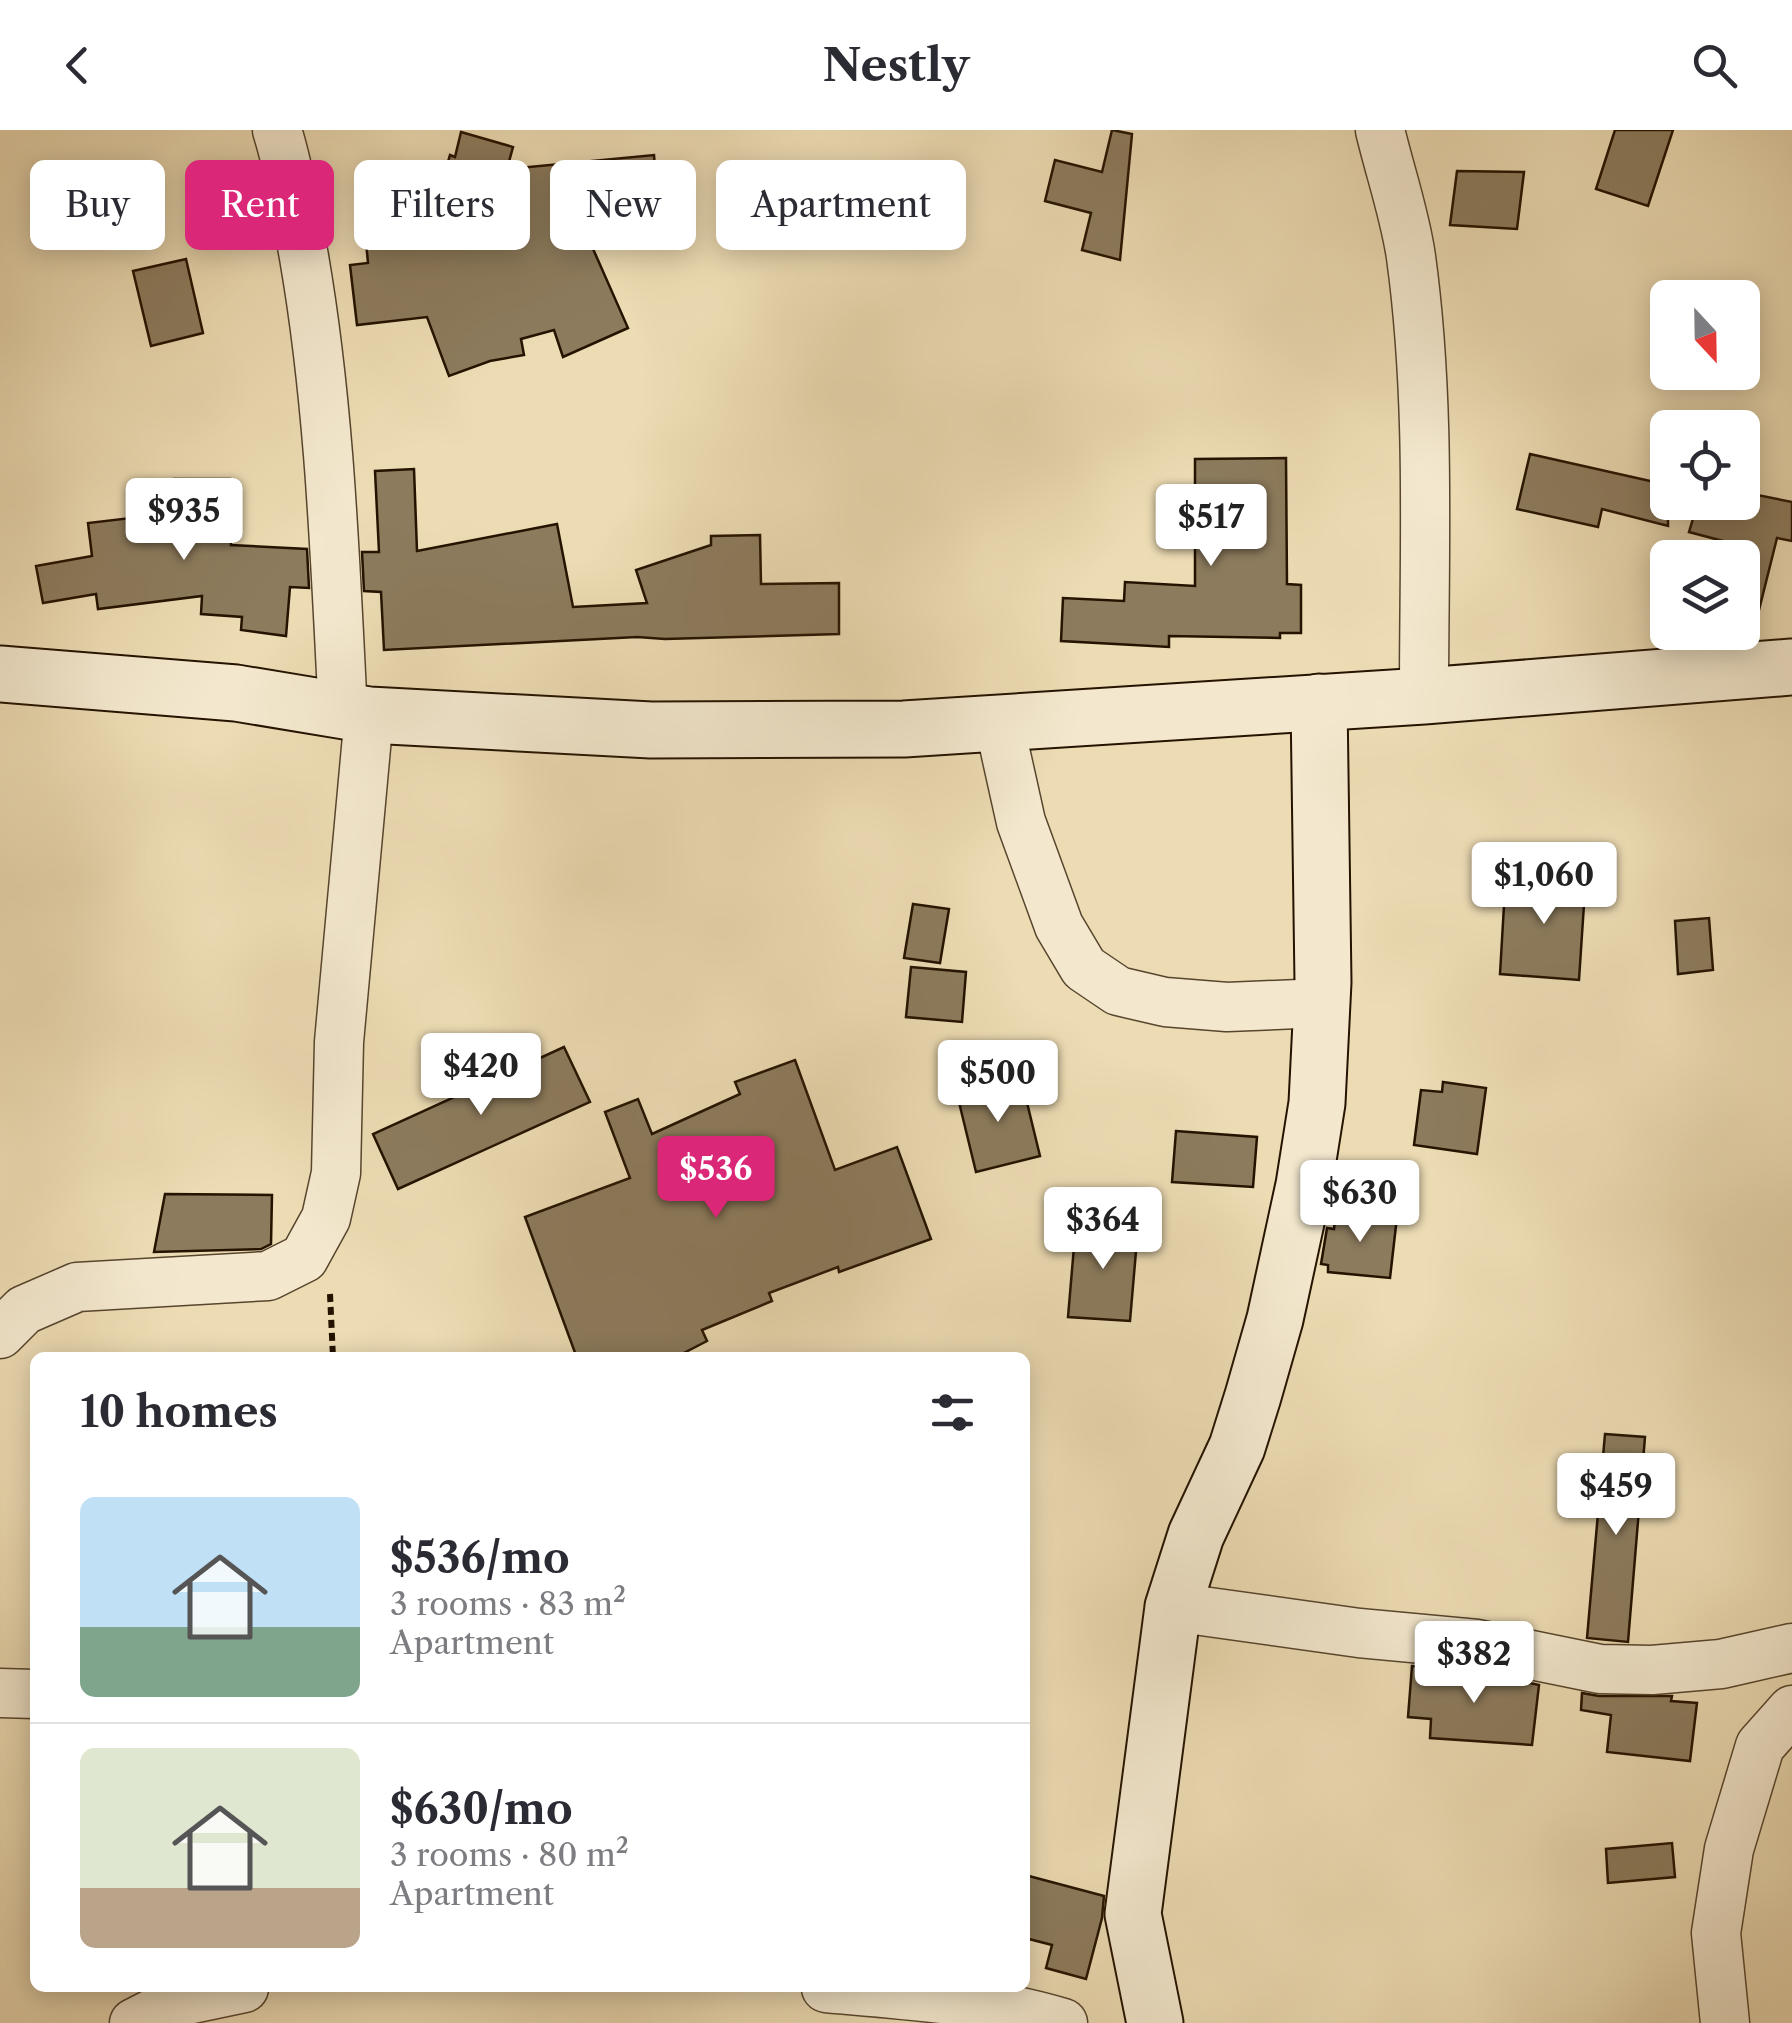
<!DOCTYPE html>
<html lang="en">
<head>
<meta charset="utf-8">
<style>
  body { margin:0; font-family:"Libre Caslon Text",serif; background:#f2f2f3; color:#2b2b33; height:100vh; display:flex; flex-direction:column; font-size:38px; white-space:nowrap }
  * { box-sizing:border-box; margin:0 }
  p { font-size:32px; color:#7c7c81 }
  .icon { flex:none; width:55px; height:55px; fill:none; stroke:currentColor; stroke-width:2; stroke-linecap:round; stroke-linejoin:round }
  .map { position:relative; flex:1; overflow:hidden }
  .side { position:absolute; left:30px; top:1222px; width:1000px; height:640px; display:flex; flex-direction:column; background:#fff; border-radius:15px; box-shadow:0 5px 25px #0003 }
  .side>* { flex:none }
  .hud { position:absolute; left:30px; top:30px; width:1000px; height:90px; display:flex; gap:20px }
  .needle { width:65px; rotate:158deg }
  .fabs { position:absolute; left:1650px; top:150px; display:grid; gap:20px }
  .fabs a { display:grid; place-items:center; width:110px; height:110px; border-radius:15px; background:#fff; box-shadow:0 5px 25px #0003; font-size:50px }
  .price { position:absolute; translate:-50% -85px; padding:0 22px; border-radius:10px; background:#fff; color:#222; font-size:32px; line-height:65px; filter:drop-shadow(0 2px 5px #0008) }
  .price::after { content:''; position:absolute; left:50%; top:60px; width:30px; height:22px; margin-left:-15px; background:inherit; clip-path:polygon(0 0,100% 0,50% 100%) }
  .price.selected { background:#db2777; color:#fff }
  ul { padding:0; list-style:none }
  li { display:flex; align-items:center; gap:30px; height:250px; padding:0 50px }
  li+li { border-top:2px solid #e1e1e2 }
  li span { display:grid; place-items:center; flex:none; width:280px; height:200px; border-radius:15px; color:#555 }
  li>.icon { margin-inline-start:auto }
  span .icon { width:120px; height:120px; fill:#fffc; stroke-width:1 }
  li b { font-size:42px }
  h2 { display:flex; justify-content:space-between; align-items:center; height:120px; padding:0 50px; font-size:42px }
  .tag { padding:0 35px; border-radius:15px; background:#fff; box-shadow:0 5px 25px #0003; font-size:35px; line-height:90px }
  .tag.selected { background:#db2777; color:#fff }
  header { display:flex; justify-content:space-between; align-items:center; height:130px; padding:0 50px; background:#fff; font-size:45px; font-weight:700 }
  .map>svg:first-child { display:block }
  .building { fill:#8c7b5d; stroke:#251300; stroke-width:2.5 }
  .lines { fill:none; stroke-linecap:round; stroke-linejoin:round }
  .street-casing { stroke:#57452d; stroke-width:51 }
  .secondary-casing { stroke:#251300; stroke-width:59 }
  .path { stroke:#251300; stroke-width:6; stroke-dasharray:8 5; stroke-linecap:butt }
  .street { stroke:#f3e8ce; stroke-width:48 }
  .secondary { stroke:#f3e8ce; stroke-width:55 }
</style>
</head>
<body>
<header><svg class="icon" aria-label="back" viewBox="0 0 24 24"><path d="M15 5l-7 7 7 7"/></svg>Nestly<svg class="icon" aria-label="search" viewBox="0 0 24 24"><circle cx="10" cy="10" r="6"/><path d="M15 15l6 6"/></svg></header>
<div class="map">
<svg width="1792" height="1893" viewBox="0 0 1792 1893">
  <rect width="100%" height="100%" fill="#ecdbb3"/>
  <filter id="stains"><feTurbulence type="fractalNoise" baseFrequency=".002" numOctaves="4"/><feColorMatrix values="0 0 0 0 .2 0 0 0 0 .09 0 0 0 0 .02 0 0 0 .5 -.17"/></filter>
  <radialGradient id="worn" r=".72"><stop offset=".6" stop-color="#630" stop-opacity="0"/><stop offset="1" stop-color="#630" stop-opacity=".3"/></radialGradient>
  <!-- building -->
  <g class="building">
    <path d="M1112 0 1132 4 1120 130 1082 120 1091 83 1045 71 1055 30 1102 42Z"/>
    <path d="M1615 0H1673L1648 76 1596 59Z"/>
    <path d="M461 2 513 17 507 39 654 25 659 86 612 95 614 110 590 112 628 198 563 227 554 200 521 209 524 225 490 231 449 246 427 187 357 195 350 135 368 133 366 112 425 105V95H430L450 25 455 27Z"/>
    <path d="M871 41 943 49 938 103 865 95Z"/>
    <path d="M1457 41 1524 42 1517 99 1450 95Z"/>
    <path d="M186 129 203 203 151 216 133 141Z"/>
    <path d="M1530 324 1668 355V396L1602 379 1598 397 1517 379Z"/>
    <path d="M1286 328 1287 454 1301 455V503H1280V508L1169 506V517L1061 511 1063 468 1124 471 1125 452 1195 456V329Z"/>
    <path d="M414 339 417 421 557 394 573 477 647 473 636 440 711 415V406L760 405 761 454 839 453V504L665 509 637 507 384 520 381 462 364 461 362 422H379L375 341Z"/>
    <path d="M174 349H230L231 415 307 419 309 458 290 457 286 506 241 500 242 487 201 484 202 466 98 479 96 464 43 473 36 436 92 426 88 393 174 383Z"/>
    <path d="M1742 362 1792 372V411L1777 408 1755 496 1742 495V416L1689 402 1698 372H1742Z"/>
    <path d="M1534 741 1586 744 1579 850 1500 844 1505 758 1532 759Z"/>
    <path d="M913 774 949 779 940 833 904 828Z"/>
    <path d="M1709 788 1713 840 1678 844 1675 791Z"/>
    <path d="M911 837 966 842 962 892 906 887Z"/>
    <path d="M564 917 590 972 398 1059 373 1004Z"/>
    <path d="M795 930 835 1040 897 1017 931 1109 839 1142 838 1137 769 1163 772 1171 702 1200 707 1211 674 1228H577L525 1087 630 1048 605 982 638 969 652 1004 740 964 735 952Z"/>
    <path d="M1021 948 1040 1026 976 1042 957 964Z"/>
    <path d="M1443 952 1486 958 1477 1024 1414 1015 1421 960 1442 962Z"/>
    <path d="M1176 1001 1257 1007 1253 1057 1172 1052Z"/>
    <path d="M165 1064 272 1065 271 1114 261 1119 154 1122Z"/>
    <path d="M1336 1080 1397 1087 1390 1148 1328 1142V1135L1321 1134 1327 1098 1334 1099Z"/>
    <path d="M1076 1093 1138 1098 1130 1191 1068 1187Z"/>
    <path d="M1605 1304 1645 1307 1628 1512 1587 1508Z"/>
    <path d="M1412 1536 1473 1541 1539 1555 1532 1615 1430 1608 1431 1589 1408 1587Z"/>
    <path d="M1582 1563 1599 1566H1672L1671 1571 1697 1573 1690 1631 1607 1622 1611 1585 1581 1580Z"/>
    <path d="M1672 1713 1675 1747 1608 1753 1606 1719Z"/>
    <path d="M1025 1745 1104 1766 1102 1788 1086 1849 1046 1838 1052 1815 1025 1808Z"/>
  </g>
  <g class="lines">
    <!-- street casing -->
    <g class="street-casing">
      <g id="street">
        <path d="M277 0C290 42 296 84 304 127 330 277 335 430 343 583"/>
        <path d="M1380 0C1390 42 1405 85 1411 127 1431 272 1424 420 1424 566"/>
        <path d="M999 593 1021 692 1059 796 1084 838 1118 861 1165 872 1227 877 1322 873"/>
        <path d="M0 1204 24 1180 77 1157 268 1146 304 1128 326 1088 336 1043 339 912 369 585"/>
        <path d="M1173 1477 1359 1503 1477 1514 1600 1539 1652 1540 1721 1534 1792 1518"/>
        <path d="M0 1563 35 1564"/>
        <path d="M826 1858C905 1865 987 1870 1063 1893"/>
        <path d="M134 1893 173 1873 244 1858"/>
        <path d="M1725 1893 1716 1803 1729 1719 1760 1616 1792 1580"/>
      </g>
    </g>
    <!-- secondary casing -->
    <g class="secondary-casing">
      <g id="secondary">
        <path d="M0 544 236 563 369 585 651 600 904 599 1424 566 1792 537"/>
        <path d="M1155 1893 1133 1784 1173 1477 1196 1405 1237 1317 1253 1266 1275 1189 1304 1055 1317 973 1323 852 1319 572"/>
      </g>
    </g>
    <!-- path -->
    <path class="path" d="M330 1164 333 1228"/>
    <!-- street -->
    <use href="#street" class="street"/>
    <!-- secondary -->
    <use href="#secondary" class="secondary"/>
  </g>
  <rect width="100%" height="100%" filter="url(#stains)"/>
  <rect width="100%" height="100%" fill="url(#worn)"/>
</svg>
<div class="fabs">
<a><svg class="needle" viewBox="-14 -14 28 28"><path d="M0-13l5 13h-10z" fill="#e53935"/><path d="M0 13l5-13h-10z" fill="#7c7c81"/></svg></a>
<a><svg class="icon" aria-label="locate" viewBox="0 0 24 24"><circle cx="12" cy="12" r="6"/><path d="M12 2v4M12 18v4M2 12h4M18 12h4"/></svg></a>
<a><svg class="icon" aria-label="layers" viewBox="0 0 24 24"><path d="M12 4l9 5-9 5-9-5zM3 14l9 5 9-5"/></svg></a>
</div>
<b class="price" style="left:184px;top:433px">$935</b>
<b class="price" style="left:1211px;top:439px">$517</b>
<b class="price" style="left:1544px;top:797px">$1,060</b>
<b class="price" style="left:481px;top:988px">$420</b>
<b class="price" style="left:998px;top:995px">$500</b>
<b class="price selected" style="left:716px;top:1091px">$536</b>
<b class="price" style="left:1360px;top:1115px">$630</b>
<b class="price" style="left:1103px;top:1142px">$364</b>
<b class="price" style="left:1616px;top:1408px">$459</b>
<b class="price" style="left:1474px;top:1576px">$382</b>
<div class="hud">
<a class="tag">Buy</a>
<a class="tag selected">Rent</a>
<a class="tag">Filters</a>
<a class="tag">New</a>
<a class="tag">Apartment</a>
</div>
<section class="side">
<h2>10 homes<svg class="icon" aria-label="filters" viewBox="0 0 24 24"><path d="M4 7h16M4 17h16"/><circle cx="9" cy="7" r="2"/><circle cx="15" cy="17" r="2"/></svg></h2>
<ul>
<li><span style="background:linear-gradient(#bfe0f5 65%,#7fa58c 0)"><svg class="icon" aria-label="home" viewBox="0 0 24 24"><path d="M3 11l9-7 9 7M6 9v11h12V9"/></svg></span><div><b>$536/mo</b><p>3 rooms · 83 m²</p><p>Apartment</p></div></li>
<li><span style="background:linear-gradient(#dfe7d0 70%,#b9a48a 0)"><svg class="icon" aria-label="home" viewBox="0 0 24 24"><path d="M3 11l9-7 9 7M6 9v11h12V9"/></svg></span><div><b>$630/mo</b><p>3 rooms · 80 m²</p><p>Apartment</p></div></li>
</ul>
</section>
</div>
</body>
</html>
